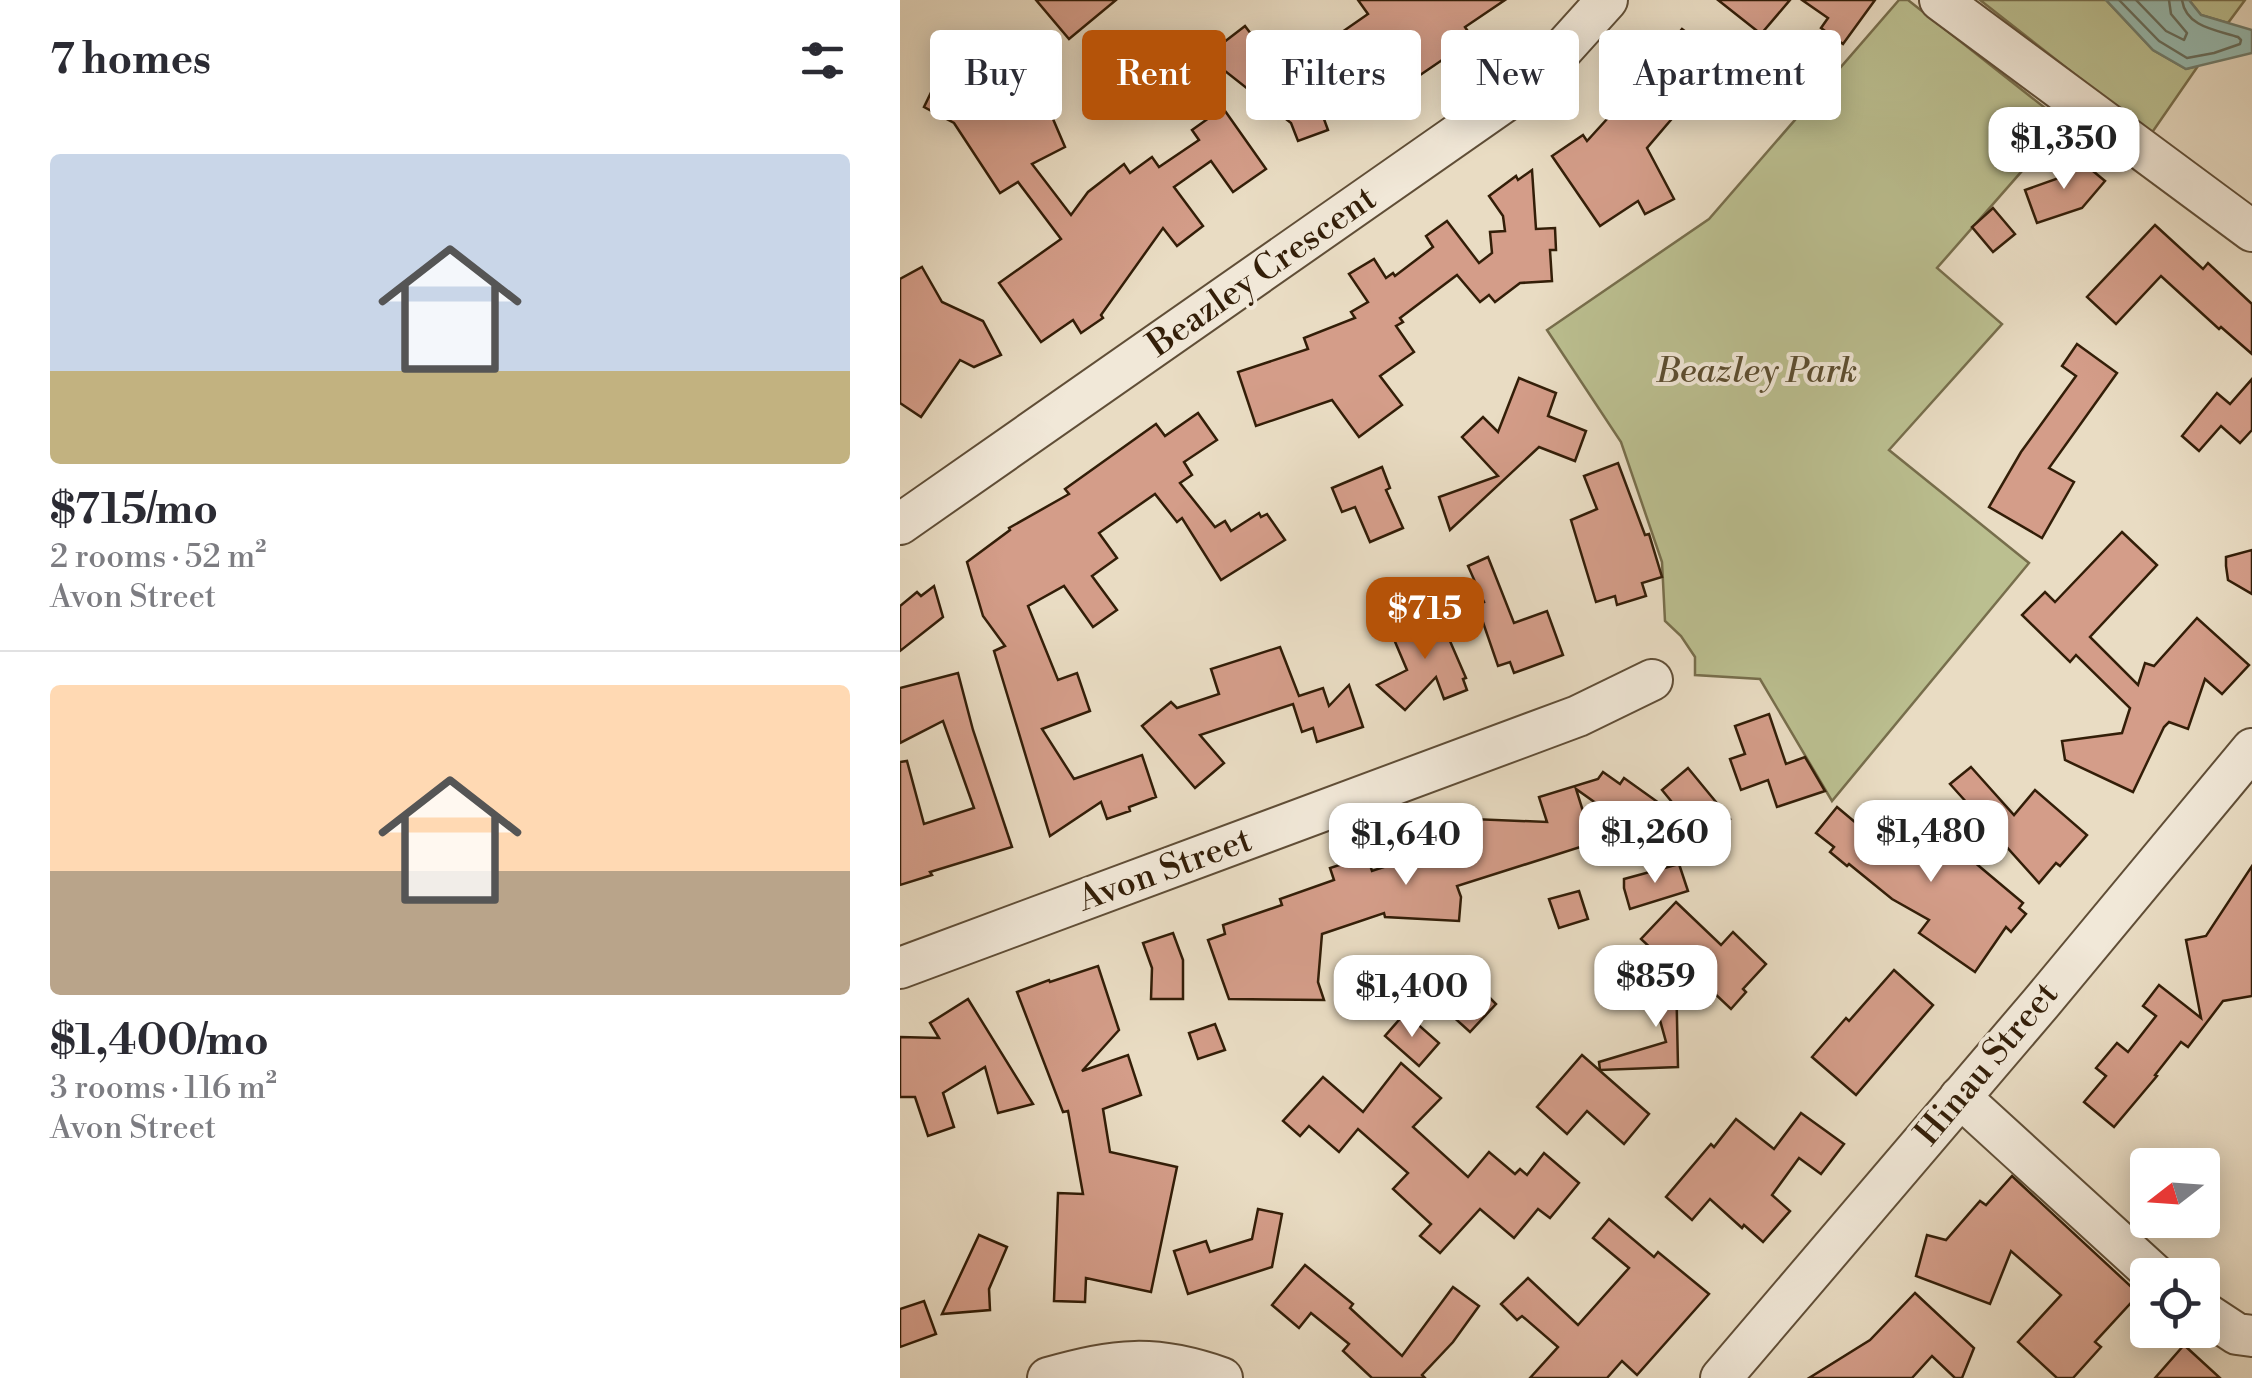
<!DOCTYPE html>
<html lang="en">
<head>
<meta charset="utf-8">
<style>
  body { margin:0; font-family:"Libre Bodoni",serif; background:#f7f7f7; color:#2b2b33; height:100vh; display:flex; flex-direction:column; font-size:38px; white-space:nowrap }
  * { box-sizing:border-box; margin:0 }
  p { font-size:32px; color:#7c7c81 }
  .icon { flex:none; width:55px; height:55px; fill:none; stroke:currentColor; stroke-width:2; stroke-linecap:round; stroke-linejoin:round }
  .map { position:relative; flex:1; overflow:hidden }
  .panel { display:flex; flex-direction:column; background:#fff; width:900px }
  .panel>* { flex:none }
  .top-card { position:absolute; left:30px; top:30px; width:950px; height:90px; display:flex; gap:20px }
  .needle { width:65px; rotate:253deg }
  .buttons { position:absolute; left:1230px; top:1148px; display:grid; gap:20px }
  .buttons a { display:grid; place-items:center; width:90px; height:90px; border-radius:10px; background:#fff; box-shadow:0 5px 25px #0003; font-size:50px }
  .price { position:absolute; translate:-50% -85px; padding:0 22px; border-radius:20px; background:#fff; color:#222; font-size:32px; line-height:65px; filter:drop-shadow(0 2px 5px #0008) }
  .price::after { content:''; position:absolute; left:50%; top:60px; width:30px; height:22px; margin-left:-15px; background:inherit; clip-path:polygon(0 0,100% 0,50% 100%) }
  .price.active { background:#b45309; color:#fff }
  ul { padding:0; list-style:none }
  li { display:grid; align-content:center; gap:20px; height:530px; padding:0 50px }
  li+li { border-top:2px solid #e1e1e2 }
  li span { display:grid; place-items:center; height:310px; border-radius:10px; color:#555 }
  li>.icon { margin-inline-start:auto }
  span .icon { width:180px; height:180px; fill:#fffc; stroke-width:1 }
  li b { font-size:42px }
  h2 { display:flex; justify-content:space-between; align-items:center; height:120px; padding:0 50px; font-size:42px }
  .pill { padding:0 35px; border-radius:10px; background:#fff; box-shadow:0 5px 25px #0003; font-size:35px; line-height:90px }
  .pill.active { background:#b45309; color:#fff }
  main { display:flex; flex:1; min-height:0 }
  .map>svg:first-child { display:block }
  .green { fill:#bbbf90; stroke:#776e4c; stroke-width:2.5 }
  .water { fill:#97bcb2; stroke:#6f7d6e; stroke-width:2.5 }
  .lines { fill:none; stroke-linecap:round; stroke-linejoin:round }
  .shore { stroke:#656d5d; stroke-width:2.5 }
  .building { fill:#d49d89; stroke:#331e08; stroke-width:2.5 }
  .minor-casing { stroke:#604e37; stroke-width:44 }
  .minor { stroke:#f1e8d8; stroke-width:40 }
  .labels { text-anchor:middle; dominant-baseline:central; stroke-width:8; stroke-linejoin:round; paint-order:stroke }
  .street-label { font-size:35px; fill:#331e08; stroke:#f1e8d8 }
  .park-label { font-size:35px; font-style:italic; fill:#5c4e31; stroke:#f1e8d8 }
</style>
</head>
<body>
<main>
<section class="panel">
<h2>7 homes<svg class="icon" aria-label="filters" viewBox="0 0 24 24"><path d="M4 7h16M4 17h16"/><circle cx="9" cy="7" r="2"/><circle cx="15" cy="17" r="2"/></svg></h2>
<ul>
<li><span style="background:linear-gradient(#c9d6e8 70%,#c2b280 0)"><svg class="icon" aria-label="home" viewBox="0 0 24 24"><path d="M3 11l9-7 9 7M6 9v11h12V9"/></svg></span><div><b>$715/mo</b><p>2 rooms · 52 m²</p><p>Avon Street</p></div></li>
<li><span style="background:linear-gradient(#ffd9b3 60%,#b9a48a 0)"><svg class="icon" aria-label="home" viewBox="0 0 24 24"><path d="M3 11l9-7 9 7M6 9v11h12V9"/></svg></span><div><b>$1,400/mo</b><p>3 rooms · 116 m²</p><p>Avon Street</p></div></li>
</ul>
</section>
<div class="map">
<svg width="1352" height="1378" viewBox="0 0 1352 1378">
  <rect width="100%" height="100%" fill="#e9dcc3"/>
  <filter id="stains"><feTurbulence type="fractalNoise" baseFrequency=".002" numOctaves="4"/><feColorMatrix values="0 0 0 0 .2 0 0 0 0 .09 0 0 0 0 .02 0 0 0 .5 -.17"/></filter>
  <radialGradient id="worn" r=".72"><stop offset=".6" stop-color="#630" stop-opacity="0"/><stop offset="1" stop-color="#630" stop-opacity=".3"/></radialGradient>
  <!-- green -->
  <g class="green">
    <path d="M999 0H1008L1164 123 1037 268 1102 324 989 450 1129 563 932 801 860 679 795 675V657L781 636 765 621 762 562 721 442 647 330 809 219Z"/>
    <path d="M1080 0H1206L1253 50 1286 69 1298 66 1251 134Z"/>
    <path d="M1289 0H1345L1328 23 1301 15Z"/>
  </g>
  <!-- water -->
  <path class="water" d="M1206 0H1289L1301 15 1352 30V53L1286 69 1253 50Z"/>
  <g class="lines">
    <!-- shore -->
    <g class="shore">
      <path d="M1219 0 1259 41 1287 58 1314 53 1340 44 1341 40 1338 37C1316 30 1286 27 1282 0"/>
      <path d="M1236 0 1266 31 1284 40 1287 33 1271 14 1269 0"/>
    </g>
  </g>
  <!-- building -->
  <g class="building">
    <path d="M136 0H216L169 39Z"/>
    <path d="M458 0H605L565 27 573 39 479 103 449 60 435 70 419 48 468 14Z"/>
    <path d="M818 0H890L861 34Z"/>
    <path d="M902 0H975L943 44 921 28 928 18Z"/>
    <path d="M345 26 376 67 417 100 428 130 398 141 391 123 306 56Z"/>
    <path d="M782 29 834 69 812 98 799 87 747 148 774 199 745 214 738 201 700 226 652 156 683 135 687 141 737 86Z"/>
    <path d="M123 49 165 147 132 164 171 215 188 192 224 164 230 173 252 157 259 167 299 140 292 130 323 108 366 169 333 192 311 161 274 187 303 226 277 246 263 228 201 315 203 318 181 333 173 320 141 342 99 283 161 239 118 182 100 193 54 123 24 107 40 74 95 101 80 67Z"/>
    <path d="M1176 157 1205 181 1182 208 1137 223 1125 190 1159 178Z"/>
    <path d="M632 170 636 229 655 228 656 250H650L652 281 620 283 595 302 589 295 580 302 557 275 500 318 503 322 496 326 514 352 480 376 502 405 459 437 432 400 356 426 338 372 408 349 404 338 455 318 451 312 468 302 449 274 474 259 486 278 493 273 495 276 533 247 526 236 547 221 579 263 592 253 590 232 605 231 603 216 589 196 616 176 618 180Z"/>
    <path d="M1093 208 1115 234 1093 252 1072 227Z"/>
    <path d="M1255 225 1303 269 1308 263 1352 304V354L1321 327 1319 329 1261 276 1216 324 1187 297Z"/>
    <path d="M22 267 42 302 83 321 101 355 74 367 60 360 21 417 0 403V279Z"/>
    <path d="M1177 344 1217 373 1149 468 1174 482 1142 538 1089 507 1121 452 1176 376 1162 366Z"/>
    <path d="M619 378 656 393 648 416 686 431 675 461 639 447 550 530 539 497 598 476 562 437 583 417 598 432Z"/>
    <path d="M1352 379V430L1340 443 1321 426 1299 451 1282 436 1317 393 1330 404Z"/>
    <path d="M298 413 317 440 284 462 292 475 280 483 315 527 325 521 331 531 359 513 361 517 367 514 385 540 321 580 282 518 277 522 255 494 199 533 217 558 192 576 217 610 193 627 164 586 128 606 158 680 177 673 190 711 142 729 174 779 242 755 256 797 229 807 230 811 207 819 201 802 150 836 94 651 105 646 83 616 67 562 110 530 109 528 169 494 165 489 256 424 265 436Z"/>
    <path d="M718 463 745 535 749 534 762 577 742 583 746 596 717 605 715 596 696 602 671 520 697 509 684 476Z"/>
    <path d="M482 467 490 488 486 490 503 528 470 542 455 507 442 512 432 488Z"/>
    <path d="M1222 532 1257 565 1190 637 1238 685 1245 663 1254 666 1297 618 1349 665 1322 694 1305 679 1288 729 1269 722 1264 727 1233 792 1165 760 1162 741 1222 733 1230 708 1176 655 1170 662 1122 615 1145 592 1155 602Z"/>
    <path d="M1352 550V594L1328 580 1326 566V557Z"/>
    <path d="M588 557 614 623 647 611 663 655 614 673 610 662 598 666 577 605 584 602 568 566Z"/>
    <path d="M34 586 43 617 0 651V606L17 592 21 596Z"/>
    <path d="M518 610 524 624 540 618 566 678 563 679 567 690 544 699 536 677 505 710 477 685 507 670 493 637Z"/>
    <path d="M380 647 399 696 423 688 429 706 449 685 463 727 417 742 413 728 402 732 393 704 300 735 324 763 295 788 242 726 271 702 277 708 319 694 311 669Z"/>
    <path d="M58 673 73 730 112 847 30 872 32 875 0 885V762L7 761 24 824 74 808 43 721 0 743V688Z"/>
    <path d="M869 714 886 764 905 757 925 791 877 807 868 780 841 790 830 759 845 754 835 726Z"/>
    <path d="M1071 767 1114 815 1135 790 1187 835 1160 866 1156 863 1139 883 1050 784Z"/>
    <path d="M788 768 830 819 804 841 762 790Z"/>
    <path d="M703 772 720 784 724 778 759 803 738 833 676 789 693 843 557 886 561 897 559 921 485 917 484 913 422 934 418 982 424 1000 329 999 308 940 325 934 323 925 382 905 380 899 434 880 430 868 467 856 472 871 514 857 515 841 533 842 525 817 647 822 639 797 698 779Z"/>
    <path d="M937 807 987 849 1017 814 1123 903 1119 908 1126 914 1111 932 1106 927 1075 972 1019 933 1029 920 992 899 949 864 947 866 930 852 934 847 916 833Z"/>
    <path d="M779 864 788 891 730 909 724 888V879Z"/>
    <path d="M1352 866V996L1323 1001 1288 1047 1281 1042 1255 1075 1257 1076 1214 1127 1184 1102 1206 1076 1196 1068 1217 1043 1228 1052 1256 1016 1243 1006 1259 985 1301 1018 1286 940 1306 936Z"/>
    <path d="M679 891 688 919 659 928 649 899Z"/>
    <path d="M776 902 821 945 833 932 866 964 843 989 846 992 831 1009 775 956 776 972 741 939Z"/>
    <path d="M273 933 283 960V999H251L252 968 243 943Z"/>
    <path d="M198 966 219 1030 182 1071 228 1055 241 1095 203 1109 210 1152 277 1167 251 1292 186 1278 185 1302 154 1301 158 1193 183 1194 168 1111 163 1112 117 992 149 980 150 982Z"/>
    <path d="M994 970 1033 1005 956 1095 912 1057 946 1018 949 1021Z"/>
    <path d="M776 972 778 1067 700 1070 699 1062 766 1042 747 973Z"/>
    <path d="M575 983 596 1004 570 1032 548 1012Z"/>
    <path d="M68 999 133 1104 98 1113 85 1067 43 1093 54 1127 28 1136 15 1097H0V1037L39 1038 30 1023Z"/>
    <path d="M505 1013 539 1043 519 1066 485 1036Z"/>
    <path d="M315 1024 325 1050 298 1059 289 1033Z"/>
    <path d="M682 1055 749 1114 724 1144 687 1111 667 1134 637 1107Z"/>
    <path d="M501 1063 541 1098 513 1127 568 1177 589 1152 615 1174 620 1169 627 1175 644 1153 679 1183 650 1218 638 1209 614 1238 580 1209 540 1253 520 1236 531 1224 493 1189 508 1173 458 1129 439 1152 409 1126 400 1136 383 1121 423 1077 463 1112Z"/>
    <path d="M901 1113 944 1144 921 1174 899 1158 872 1195 890 1211 863 1242 844 1225 842 1228 810 1199 792 1220 766 1197 811 1144 814 1147 836 1119 874 1149Z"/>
    <path d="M1112 1176 1239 1294 1195 1342 1201 1347 1173 1378H1157L1118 1342 1161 1295 1111 1251 1090 1304 1016 1276 1027 1235 1046 1240 1080 1201 1086 1205Z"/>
    <path d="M358 1209 382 1214 372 1267 288 1294 274 1251 306 1241 310 1252 352 1239Z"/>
    <path d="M709 1219 754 1257 758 1252 809 1294 737 1375 722 1361 707 1378H630L658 1347 622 1316 617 1320 601 1304 628 1278 678 1325 729 1268 693 1238Z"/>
    <path d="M79 1235 107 1247 89 1289 90 1310 42 1314Z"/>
    <path d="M405 1265 453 1304 450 1308 502 1356 553 1287 579 1306 553 1342 522 1375 525 1378H472L443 1351 449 1344 411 1313 399 1328 372 1305Z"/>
    <path d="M1015 1293 1074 1348 1062 1378H1055L1032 1356 1012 1378H909L970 1340Z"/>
    <path d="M24 1301 36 1334 0 1347V1309Z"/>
    <path d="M1284 1345 1320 1378H1255Z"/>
  </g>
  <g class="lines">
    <!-- minor casing -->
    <g class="minor-casing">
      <g id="minor">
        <path d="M1040 0 1352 231"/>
        <path d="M0 524 634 81 707 0"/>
        <path d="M0 968 678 716 752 680"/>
        <path d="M1060 1097 1255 1275"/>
        <path d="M1302 1311 1337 1334 1352 1336"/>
        <path d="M148 1378C216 1359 254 1354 322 1378"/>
        <path d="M821 1378 1141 1003 1352 749"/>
      </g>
    </g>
    <!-- minor -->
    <use href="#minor" class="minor"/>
  </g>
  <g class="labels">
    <!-- street labels -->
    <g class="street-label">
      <text transform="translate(362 272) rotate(-35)">Beazley Crescent</text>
      <text transform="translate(265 870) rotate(-20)">Avon Street</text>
      <text transform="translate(1087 1064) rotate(-50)">Hinau Street</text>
    </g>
    <!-- park labels -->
    <g class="park-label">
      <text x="857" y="371">Beazley Park</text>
    </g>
  </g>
  <rect width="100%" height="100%" filter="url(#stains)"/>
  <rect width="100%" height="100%" fill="url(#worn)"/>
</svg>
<div class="buttons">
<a><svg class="needle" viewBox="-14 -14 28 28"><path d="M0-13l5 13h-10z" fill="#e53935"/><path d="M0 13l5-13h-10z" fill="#7c7c81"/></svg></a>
<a><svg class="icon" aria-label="locate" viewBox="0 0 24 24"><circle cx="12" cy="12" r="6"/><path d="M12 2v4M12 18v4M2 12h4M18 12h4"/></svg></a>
</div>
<b class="price" style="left:1164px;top:192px">$1,350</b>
<b class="price active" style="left:525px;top:662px">$715</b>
<b class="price" style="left:1031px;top:885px">$1,480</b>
<b class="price" style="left:755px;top:886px">$1,260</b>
<b class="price" style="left:506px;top:888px">$1,640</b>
<b class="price" style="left:756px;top:1030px">$859</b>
<b class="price" style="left:512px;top:1040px">$1,400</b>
<div class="top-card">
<a class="pill">Buy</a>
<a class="pill active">Rent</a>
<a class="pill">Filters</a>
<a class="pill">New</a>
<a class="pill">Apartment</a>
</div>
</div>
</main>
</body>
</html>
